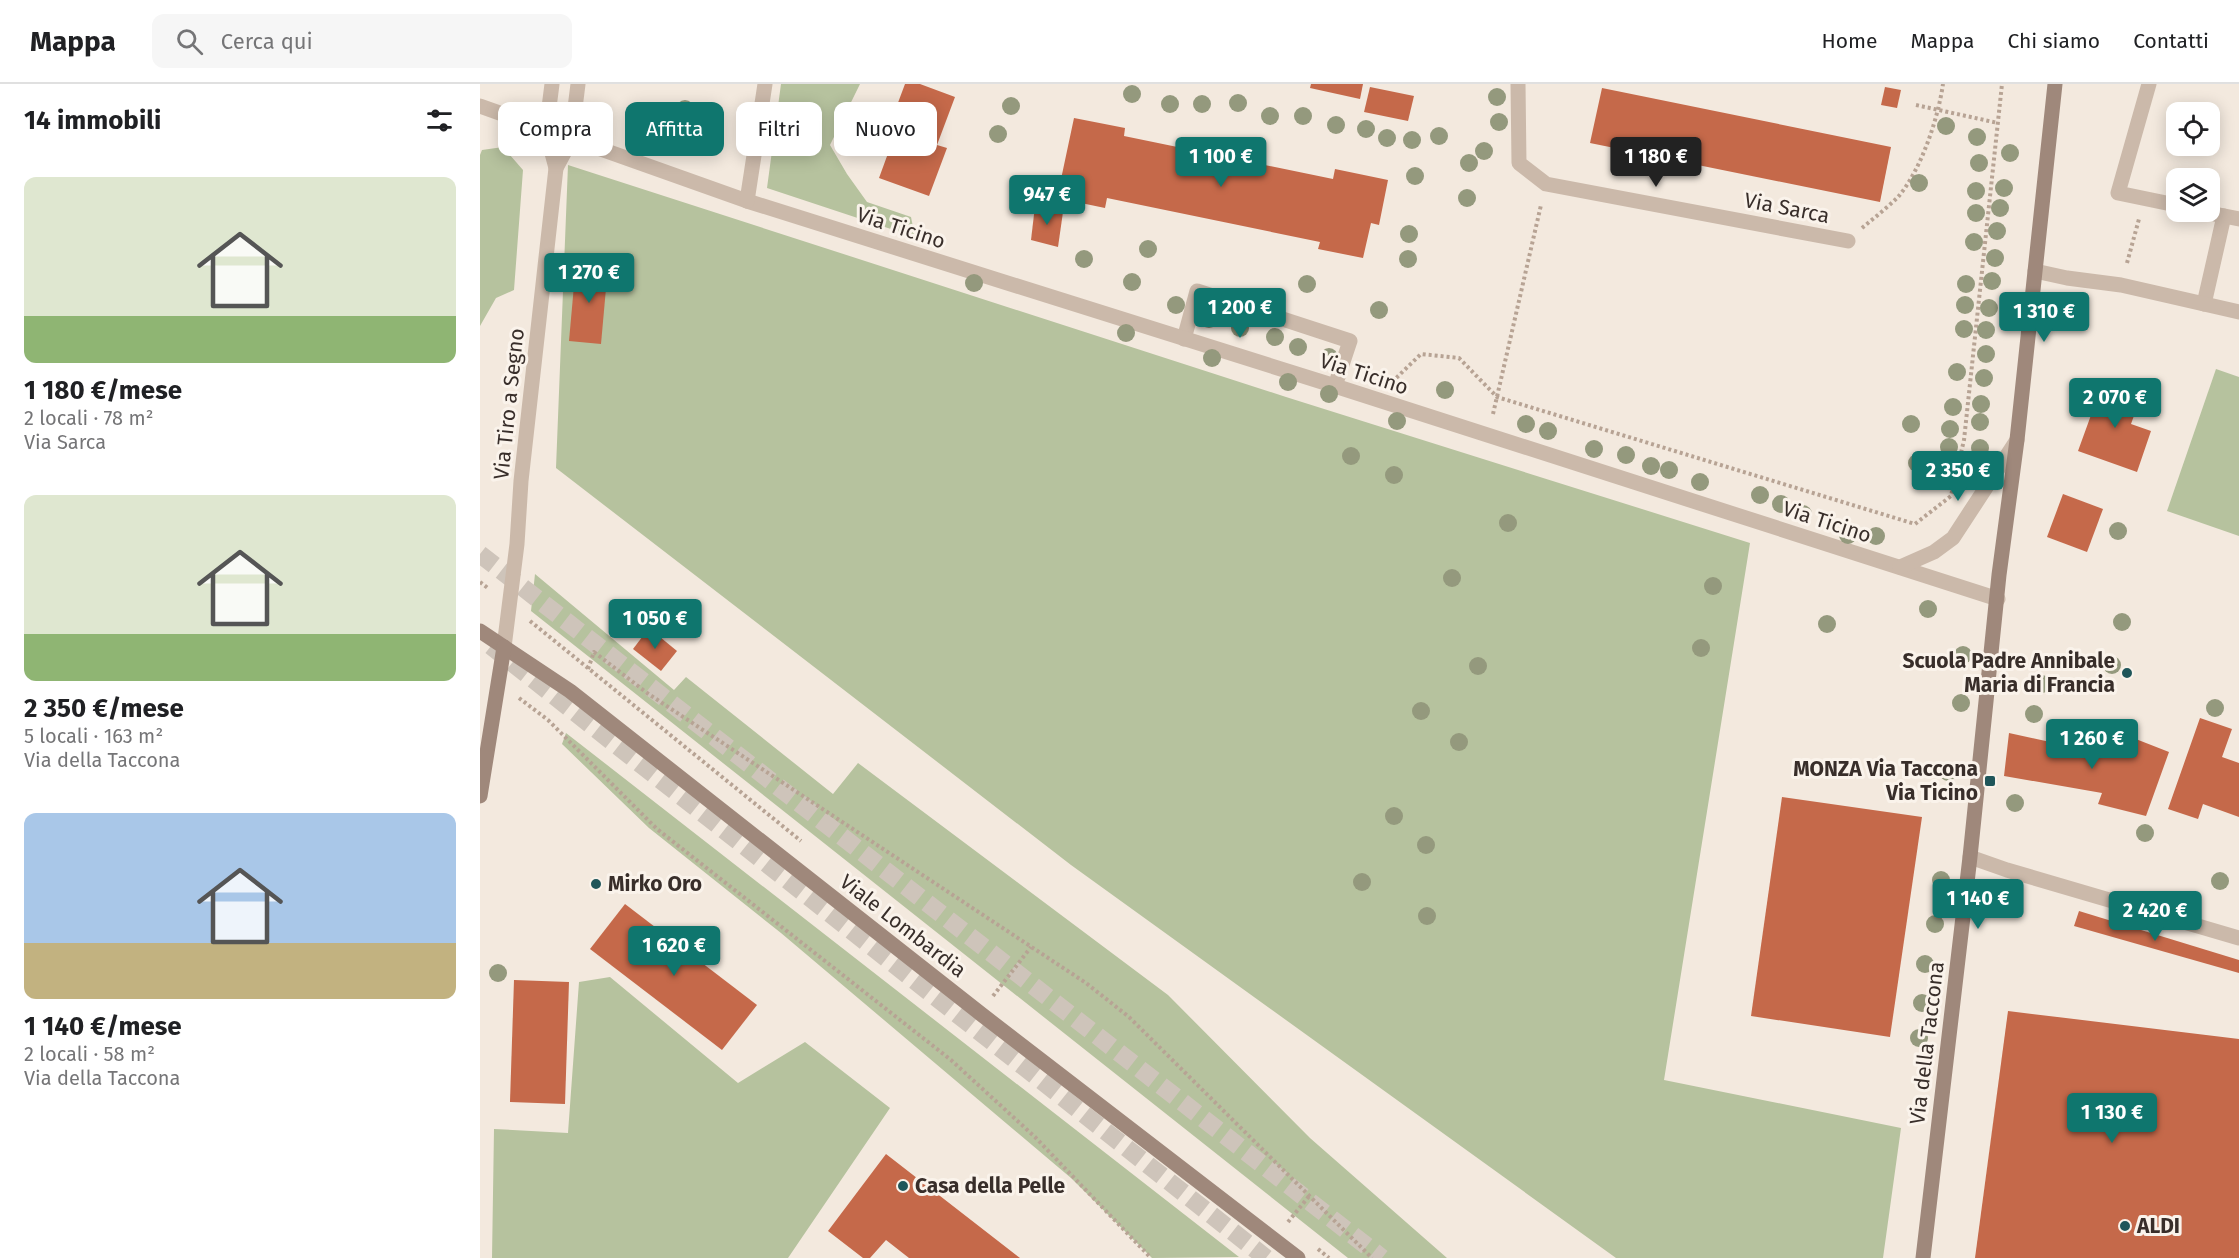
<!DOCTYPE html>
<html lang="it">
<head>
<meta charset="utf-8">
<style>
  body { margin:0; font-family:"Fira Sans",sans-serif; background:#f6f6f6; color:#202124; height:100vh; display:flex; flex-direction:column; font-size:22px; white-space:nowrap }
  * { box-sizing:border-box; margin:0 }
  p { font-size:20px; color:#757577 }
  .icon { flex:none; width:33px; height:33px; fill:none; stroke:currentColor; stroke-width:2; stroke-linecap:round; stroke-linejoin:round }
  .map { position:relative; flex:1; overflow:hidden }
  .side { display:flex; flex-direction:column; background:#fff; width:480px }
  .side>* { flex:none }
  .guide { position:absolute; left:18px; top:18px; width:570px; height:54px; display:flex; gap:12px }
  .controls { position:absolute; left:1686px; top:18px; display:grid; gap:12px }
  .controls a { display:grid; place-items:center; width:54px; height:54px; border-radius:12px; background:#fff; box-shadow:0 3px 15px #0003; font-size:30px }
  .price { position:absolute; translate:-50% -51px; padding:0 14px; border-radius:6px; background:#0f766e; color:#fff; font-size:20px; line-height:39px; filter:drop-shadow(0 2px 3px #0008) }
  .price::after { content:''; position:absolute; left:50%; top:36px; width:18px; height:14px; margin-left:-9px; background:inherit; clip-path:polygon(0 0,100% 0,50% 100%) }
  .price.on { background:#222; color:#fff }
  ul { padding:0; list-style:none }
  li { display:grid; align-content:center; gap:12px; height:318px; padding:0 24px }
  li span { display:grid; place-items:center; height:186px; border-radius:12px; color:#555 }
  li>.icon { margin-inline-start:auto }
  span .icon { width:108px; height:108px; fill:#fffc; stroke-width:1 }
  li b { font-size:26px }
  h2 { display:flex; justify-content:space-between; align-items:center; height:72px; padding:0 24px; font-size:26px }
  .tag { padding:0 21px; border-radius:12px; background:#fff; box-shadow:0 3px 15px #0003; font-size:21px; line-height:54px }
  .tag.on { background:#0f766e; color:#fff }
  header { display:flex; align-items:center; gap:36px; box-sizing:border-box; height:84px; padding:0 30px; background:#fff; border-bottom:2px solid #e0e0e0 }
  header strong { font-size:28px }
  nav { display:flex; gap:33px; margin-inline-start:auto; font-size:21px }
  .search { width:420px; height:54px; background:#f6f6f6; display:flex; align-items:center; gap:15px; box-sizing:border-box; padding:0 21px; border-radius:12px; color:#757577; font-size:22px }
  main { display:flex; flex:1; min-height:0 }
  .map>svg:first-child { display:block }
  .green { fill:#b6c29e }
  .building { fill:#c5694a }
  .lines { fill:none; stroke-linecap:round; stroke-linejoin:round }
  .highway-tunnel { stroke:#cec4ba; stroke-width:18; stroke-dasharray:18 9; stroke-linecap:butt }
  .path { stroke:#b7a394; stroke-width:4; stroke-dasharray:3 3; stroke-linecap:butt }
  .lane { stroke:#cbb9aa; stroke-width:15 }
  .street { stroke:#cbb9aa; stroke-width:15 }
  .secondary { stroke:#9f887b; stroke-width:15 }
  .tree { fill:#94997d }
  .poi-dot { fill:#1f565a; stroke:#faf3eb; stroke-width:2 }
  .labels { text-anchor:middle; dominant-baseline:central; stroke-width:6; stroke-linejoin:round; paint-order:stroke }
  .street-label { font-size:21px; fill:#382e2a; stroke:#faf3eb }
  .poi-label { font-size:21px; font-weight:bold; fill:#382e2a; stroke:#faf3eb; text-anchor:start }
</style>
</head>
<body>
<header>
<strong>Mappa</strong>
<div class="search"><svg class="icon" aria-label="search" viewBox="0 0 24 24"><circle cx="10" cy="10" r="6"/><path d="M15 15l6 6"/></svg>Cerca qui</div>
<nav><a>Home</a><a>Mappa</a><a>Chi siamo</a><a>Contatti</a></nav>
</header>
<main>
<section class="side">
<h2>14 immobili<svg class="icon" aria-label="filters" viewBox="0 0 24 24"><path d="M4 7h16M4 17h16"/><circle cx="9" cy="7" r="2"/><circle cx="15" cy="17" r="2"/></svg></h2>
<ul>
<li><span style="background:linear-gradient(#dfe7d0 75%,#8fb573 0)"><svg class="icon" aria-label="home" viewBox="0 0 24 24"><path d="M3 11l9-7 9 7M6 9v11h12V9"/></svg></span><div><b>1 180 €/mese</b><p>2 locali · 78 m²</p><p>Via Sarca</p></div></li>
<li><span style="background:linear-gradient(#dfe7d0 75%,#8fb573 0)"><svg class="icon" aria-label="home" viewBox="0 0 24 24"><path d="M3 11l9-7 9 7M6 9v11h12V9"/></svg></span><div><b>2 350 €/mese</b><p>5 locali · 163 m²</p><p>Via della Taccona</p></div></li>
<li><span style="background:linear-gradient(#a9c7e8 70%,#c2b280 0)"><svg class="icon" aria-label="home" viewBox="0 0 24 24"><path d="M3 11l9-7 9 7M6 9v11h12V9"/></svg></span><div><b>1 140 €/mese</b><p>2 locali · 58 m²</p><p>Via della Taccona</p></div></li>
</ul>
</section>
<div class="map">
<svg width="1759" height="1174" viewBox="0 0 1759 1174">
  <rect width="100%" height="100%" fill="#f3e9de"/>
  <!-- green -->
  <g class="green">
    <path d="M301 0H380L350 61 367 90 387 118 431 133 435 153 287 104Z"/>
    <path d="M23 63 43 86 34 206 16 214 0 242V71L2 66Z"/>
    <path d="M88 81 806 313 1270 459 1184 996 1421 1044 1403 1174H1136L591 781 76 384Z"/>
    <path d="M1736 285 1759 293V452L1687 427Z"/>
    <path d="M55 490 194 606 206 593 353 710 378 679 688 911 830 1054 967 1174H868L51 527Z"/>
    <path d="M86 649 759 1173 672 1174 591 1094 301 849 169 744 82 660Z"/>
    <path d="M130 893 258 999 325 958 410 1024 308 1174H12L14 1045 88 1049 99 898Z"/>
  </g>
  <!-- building -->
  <g class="building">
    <path d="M425 0H440L475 13 457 61 467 64 449 112 399 94 418 42 410 40Z"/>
    <path d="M831 0H883L880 15 830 4Z"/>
    <path d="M890 3 934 12 928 37 884 28Z"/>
    <path d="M1405 3 1421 6 1417 24 1401 21Z"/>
    <path d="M1122 4 1411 63 1400 118 1110 59Z"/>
    <path d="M594 34 645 44 644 52 853 95 855 85 908 96 899 141 891 139 883 174 838 165 840 158 627 114 625 124 577 114Z"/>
    <path d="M555 122 583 128 578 163 551 156Z"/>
    <path d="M96 179 128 182 121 260 89 257Z"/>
    <path d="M1623 298 1661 312 1651 340 1671 347 1657 388 1598 367Z"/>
    <path d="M1583 410 1623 425 1607 468 1567 453Z"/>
    <path d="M169 544 197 567 181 587 153 565Z"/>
    <path d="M1720 634 1752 645 1742 673 1759 679V733L1723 720 1718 735 1688 725Z"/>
    <path d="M1529 649 1634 672 1643 650 1689 668 1666 732 1618 720 1622 709 1524 692Z"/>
    <path d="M1302 713 1442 733 1410 953 1271 932Z"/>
    <path d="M145 820 277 921 242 966 110 865Z"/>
    <path d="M1599 827 1759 876V889L1594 842Z"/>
    <path d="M34 896 89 898 85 1020 30 1018Z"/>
    <path d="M1528 927 1759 955V1174H1495Z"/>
    <path d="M406 1070 540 1174H429L406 1156 390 1174H383L348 1147Z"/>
  </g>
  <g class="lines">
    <!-- highway-tunnel -->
    <g class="highway-tunnel">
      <path d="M0 470 902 1174"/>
      <path d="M11 562 786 1174"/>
    </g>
    <!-- path -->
    <g class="path">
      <path d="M1436 21 1518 39"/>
      <path d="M1382 144C1394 134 1407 124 1418 113 1441 86 1458 35 1463 0"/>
      <path d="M1647 179 1659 135"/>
      <path d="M912 298 941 270 979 274 1017 313 1435 440 1471 412 1484 356 1522 0"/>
      <path d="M1013 330 1061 121"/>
      <path d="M0 498 9 505"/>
      <path d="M50 537 321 757"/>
      <path d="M108 585 114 568 167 609 606 899 649 933 892 1174"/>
      <path d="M39 614 68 636 177 745 471 976 555 1053 671 1174"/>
      <path d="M513 912 551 863"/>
      <path d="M808 1138 830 1111"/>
      <path d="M838 1165 849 1174"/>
    </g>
    <!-- lane -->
    <g class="lane">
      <path d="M1669 0 1638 109 1696 121"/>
      <path d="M1724 128 1759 135"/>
      <path d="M1724 220 1744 132"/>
      <path d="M704 255 717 207 870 257 855 302"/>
    </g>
    <!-- street -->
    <g class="street">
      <path d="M1038 0 1039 79 1066 100 1368 157"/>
      <path d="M0 22 267 117 855 302 1518 515"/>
      <path d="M76 84 91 56 98 0"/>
      <path d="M267 117 285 0"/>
      <path d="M1555 187 1587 194 1641 201 1759 228"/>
      <path d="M1420 483 1454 468 1473 454 1537 356"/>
      <path d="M24 563 37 460 41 397 76 84 66 47 72 0"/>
      <path d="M1490 773 1527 786 1759 854"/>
    </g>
    <!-- secondary -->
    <g class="secondary">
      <path d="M0 547 90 607 501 930 818 1174"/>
      <path d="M0 712 24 563"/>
      <path d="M1443 1174 1490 773 1519 491 1537 356 1575 0"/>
    </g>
  </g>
  <!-- trees -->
  <g class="tree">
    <circle cx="652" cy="10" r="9"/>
    <circle cx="1017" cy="13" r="9"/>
    <circle cx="758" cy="19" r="9"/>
    <circle cx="690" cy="20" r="9"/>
    <circle cx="722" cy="20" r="9"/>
    <circle cx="531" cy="22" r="9"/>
    <circle cx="205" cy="25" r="9"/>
    <circle cx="790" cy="32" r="9"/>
    <circle cx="823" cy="32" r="9"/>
    <circle cx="1019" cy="38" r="9"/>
    <circle cx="856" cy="41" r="9"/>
    <circle cx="1466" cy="42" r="9"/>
    <circle cx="886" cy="45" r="9"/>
    <circle cx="518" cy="50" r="9"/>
    <circle cx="959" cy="52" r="9"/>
    <circle cx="1497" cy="53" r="9"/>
    <circle cx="907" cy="54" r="9"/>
    <circle cx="932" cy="56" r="9"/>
    <circle cx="1004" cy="67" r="9"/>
    <circle cx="1530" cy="69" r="9"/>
    <circle cx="989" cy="79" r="9"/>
    <circle cx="1499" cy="79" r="9"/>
    <circle cx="935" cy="92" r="9"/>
    <circle cx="1439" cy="99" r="9"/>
    <circle cx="1524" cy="104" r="9"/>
    <circle cx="1496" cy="107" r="9"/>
    <circle cx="987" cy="114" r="9"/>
    <circle cx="568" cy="118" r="9"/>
    <circle cx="1520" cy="124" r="9"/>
    <circle cx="1496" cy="129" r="9"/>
    <circle cx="1517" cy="147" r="9"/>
    <circle cx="929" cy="150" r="9"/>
    <circle cx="1494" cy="158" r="9"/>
    <circle cx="668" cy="165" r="9"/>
    <circle cx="1515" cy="174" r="9"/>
    <circle cx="604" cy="175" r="9"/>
    <circle cx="928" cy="175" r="9"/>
    <circle cx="1512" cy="197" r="9"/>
    <circle cx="652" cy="198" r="9"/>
    <circle cx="494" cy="199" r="9"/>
    <circle cx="827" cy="200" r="9"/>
    <circle cx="1486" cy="200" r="9"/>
    <circle cx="696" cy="221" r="9"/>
    <circle cx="1485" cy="221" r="9"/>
    <circle cx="1509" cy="224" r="9"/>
    <circle cx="899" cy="226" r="9"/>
    <circle cx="729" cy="235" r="9"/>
    <circle cx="760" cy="244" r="9"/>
    <circle cx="1484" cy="245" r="9"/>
    <circle cx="1506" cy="246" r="9"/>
    <circle cx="646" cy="249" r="9"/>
    <circle cx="795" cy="253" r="9"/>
    <circle cx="818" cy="263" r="9"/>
    <circle cx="1506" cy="270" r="9"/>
    <circle cx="849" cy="273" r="9"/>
    <circle cx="732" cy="274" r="9"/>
    <circle cx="1477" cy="288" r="9"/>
    <circle cx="1504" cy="294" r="9"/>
    <circle cx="808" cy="298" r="9"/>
    <circle cx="965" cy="306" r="9"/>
    <circle cx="849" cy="310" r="9"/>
    <circle cx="1501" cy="320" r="9"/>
    <circle cx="1473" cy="323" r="9"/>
    <circle cx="917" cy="337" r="9"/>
    <circle cx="1500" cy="338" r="9"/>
    <circle cx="1046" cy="340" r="9"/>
    <circle cx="1431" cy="340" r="9"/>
    <circle cx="1470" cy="345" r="9"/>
    <circle cx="1068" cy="347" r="9"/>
    <circle cx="1469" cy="363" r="9"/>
    <circle cx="1500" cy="364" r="9"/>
    <circle cx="1114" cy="365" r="9"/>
    <circle cx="1146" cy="371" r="9"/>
    <circle cx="871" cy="372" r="9"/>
    <circle cx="1437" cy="379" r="9"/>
    <circle cx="1171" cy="382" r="9"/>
    <circle cx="1189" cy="386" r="9"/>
    <circle cx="914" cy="391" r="9"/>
    <circle cx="1220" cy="398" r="9"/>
    <circle cx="1280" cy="411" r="9"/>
    <circle cx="1301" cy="420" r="9"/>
    <circle cx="1323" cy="430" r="9"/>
    <circle cx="1028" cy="439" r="9"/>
    <circle cx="1638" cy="447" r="9"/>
    <circle cx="1368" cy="451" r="9"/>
    <circle cx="1396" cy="452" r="9"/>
    <circle cx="972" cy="494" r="9"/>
    <circle cx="1233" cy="502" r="9"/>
    <circle cx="1448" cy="525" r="9"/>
    <circle cx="1642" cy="538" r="9"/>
    <circle cx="1347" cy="540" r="9"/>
    <circle cx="1221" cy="564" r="9"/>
    <circle cx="1483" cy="571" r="9"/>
    <circle cx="1632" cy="581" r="9"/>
    <circle cx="998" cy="582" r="9"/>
    <circle cx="1562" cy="600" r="9"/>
    <circle cx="1481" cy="619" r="9"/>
    <circle cx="1735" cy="624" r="9"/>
    <circle cx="941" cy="627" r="9"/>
    <circle cx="1554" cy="630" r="9"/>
    <circle cx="979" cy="658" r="9"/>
    <circle cx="1468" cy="688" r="9"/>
    <circle cx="1535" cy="719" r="9"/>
    <circle cx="914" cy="732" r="9"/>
    <circle cx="1665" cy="749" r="9"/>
    <circle cx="946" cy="761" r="9"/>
    <circle cx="1461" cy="796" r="9"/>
    <circle cx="1740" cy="797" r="9"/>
    <circle cx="882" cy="798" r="9"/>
    <circle cx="947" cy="832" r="9"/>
    <circle cx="1455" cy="840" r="9"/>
    <circle cx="1445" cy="880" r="9"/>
    <circle cx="18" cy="889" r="9"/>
    <circle cx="1442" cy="919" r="9"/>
    <circle cx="1439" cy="954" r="9"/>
  </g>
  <!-- markers -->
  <g class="poi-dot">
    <circle cx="1647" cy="589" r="6"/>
    <rect x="1504" y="691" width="12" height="12" rx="3"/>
    <circle cx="116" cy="800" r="6"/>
    <circle cx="423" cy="1102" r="6"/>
    <circle cx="1645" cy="1142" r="6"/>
  </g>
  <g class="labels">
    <!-- street labels -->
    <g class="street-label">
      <text transform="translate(1307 124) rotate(11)">Via Sarca</text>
      <text transform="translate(421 144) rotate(18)">Via Ticino</text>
      <text transform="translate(884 290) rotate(18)">Via Ticino</text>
      <text transform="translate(29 320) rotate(-84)">Via Tiro a Segno</text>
      <text transform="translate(1347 438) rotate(18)">Via Ticino</text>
      <text transform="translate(423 842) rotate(38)">Viale Lombardia</text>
      <text transform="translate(1447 959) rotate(-83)">Via della Taccona</text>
    </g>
    <!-- poi labels -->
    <g class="poi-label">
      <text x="1635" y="577" text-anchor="end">Scuola Padre Annibale<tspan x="1635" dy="24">Maria di Francia</tspan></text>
      <text x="1498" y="685" text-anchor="end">MONZA Via Taccona<tspan x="1498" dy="24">Via Ticino</tspan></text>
      <text x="128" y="800">Mirko Oro</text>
      <text x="435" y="1102">Casa della Pelle</text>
      <text x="1657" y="1142">ALDI</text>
    </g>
  </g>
</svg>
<div class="controls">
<a><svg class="icon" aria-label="locate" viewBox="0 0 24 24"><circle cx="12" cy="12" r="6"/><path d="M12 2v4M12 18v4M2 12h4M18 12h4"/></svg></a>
<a><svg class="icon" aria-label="layers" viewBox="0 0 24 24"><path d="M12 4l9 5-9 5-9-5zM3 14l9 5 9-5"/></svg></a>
</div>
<b class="price" style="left:741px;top:104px">1 100 €</b>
<b class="price on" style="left:1176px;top:104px">1 180 €</b>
<b class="price" style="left:567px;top:142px">947 €</b>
<b class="price" style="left:109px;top:220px">1 270 €</b>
<b class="price" style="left:760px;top:255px">1 200 €</b>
<b class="price" style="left:1564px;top:259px">1 310 €</b>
<b class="price" style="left:1635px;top:345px">2 070 €</b>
<b class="price" style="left:1478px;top:418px">2 350 €</b>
<b class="price" style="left:175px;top:566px">1 050 €</b>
<b class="price" style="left:1612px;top:686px">1 260 €</b>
<b class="price" style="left:1498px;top:846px">1 140 €</b>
<b class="price" style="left:1675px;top:858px">2 420 €</b>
<b class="price" style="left:194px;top:893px">1 620 €</b>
<b class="price" style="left:1632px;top:1060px">1 130 €</b>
<div class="guide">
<a class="tag">Compra</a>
<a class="tag on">Affitta</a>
<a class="tag">Filtri</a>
<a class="tag">Nuovo</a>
</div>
</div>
</main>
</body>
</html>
